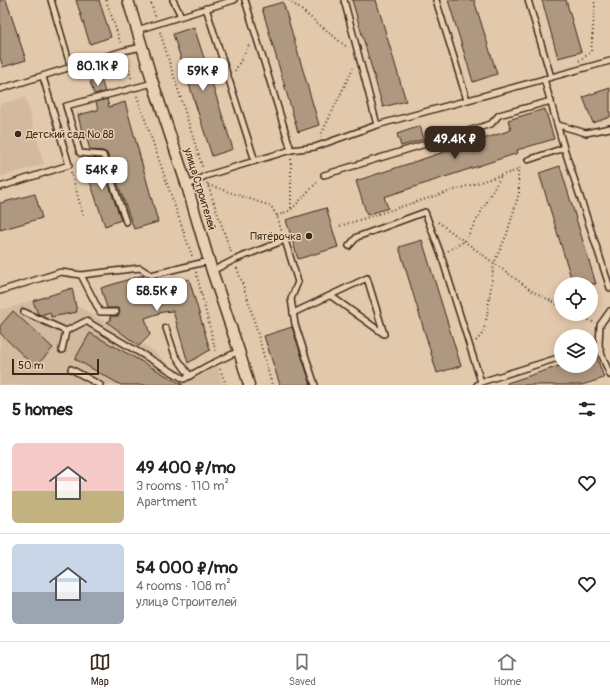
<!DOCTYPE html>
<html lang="en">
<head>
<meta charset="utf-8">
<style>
  body { margin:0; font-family:Pangolin,sans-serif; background:#f2f2f2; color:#222; height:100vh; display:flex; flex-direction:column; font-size:15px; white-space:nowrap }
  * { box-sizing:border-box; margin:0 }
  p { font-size:13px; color:#767676 }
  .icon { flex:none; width:22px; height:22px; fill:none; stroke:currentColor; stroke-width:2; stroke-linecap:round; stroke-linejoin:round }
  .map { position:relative; height:385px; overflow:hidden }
  .drawer { display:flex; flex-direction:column; background:#fff; flex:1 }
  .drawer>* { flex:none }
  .fabs { position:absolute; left:554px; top:277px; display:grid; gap:8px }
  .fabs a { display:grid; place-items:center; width:44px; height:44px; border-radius:50%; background:#fff; box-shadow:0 2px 10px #0003; font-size:20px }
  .scale { position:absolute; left:12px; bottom:10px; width:87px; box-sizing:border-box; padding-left:4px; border:2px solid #3b2a1e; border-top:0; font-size:11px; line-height:14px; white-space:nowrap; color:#3b2a1e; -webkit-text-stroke:3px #ead0b2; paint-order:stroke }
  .price { position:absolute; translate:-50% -34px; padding:0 9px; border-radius:8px; background:#fff; color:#222; font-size:13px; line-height:26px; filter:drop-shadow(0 1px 2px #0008) }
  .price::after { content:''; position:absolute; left:50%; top:24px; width:12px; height:9px; margin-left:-6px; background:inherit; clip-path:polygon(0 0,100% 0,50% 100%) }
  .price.active { background:#3b2a1e; color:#fff }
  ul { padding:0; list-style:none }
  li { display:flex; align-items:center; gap:12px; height:100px; padding:0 12px }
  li+li { border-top:1px solid #e0e0e0 }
  li span { display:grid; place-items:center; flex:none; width:112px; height:80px; border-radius:6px; color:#555 }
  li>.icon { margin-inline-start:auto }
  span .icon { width:48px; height:48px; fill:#fffc; stroke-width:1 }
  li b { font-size:17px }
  h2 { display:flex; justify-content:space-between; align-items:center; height:48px; padding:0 12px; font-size:17px }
  .menu { display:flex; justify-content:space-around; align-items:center; height:56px; border-top:1px solid #e0e0e0; background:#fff; font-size:11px; color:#767676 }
  .menu a { display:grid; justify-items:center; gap:2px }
  .menu .active { color:#3b2a1e }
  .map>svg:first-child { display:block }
  .built { fill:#d3ba9f }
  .building { fill:#af9880; stroke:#3b2a1e }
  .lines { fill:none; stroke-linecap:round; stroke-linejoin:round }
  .service-casing { stroke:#3b2a1e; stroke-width:8 }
  .minor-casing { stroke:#3b2a1e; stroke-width:13 }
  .path { stroke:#3b2a1e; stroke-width:2; stroke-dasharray:1 3; stroke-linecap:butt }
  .service { stroke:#ead0b2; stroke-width:5 }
  .minor { stroke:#ead0b2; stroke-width:10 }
  .poi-dot { fill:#3b2a1e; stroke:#ead0b2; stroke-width:1.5 }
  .labels { text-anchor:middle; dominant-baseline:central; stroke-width:3; stroke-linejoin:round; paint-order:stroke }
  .poi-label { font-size:11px; fill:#3b2a1e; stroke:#ead0b2; text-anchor:start }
  .street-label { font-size:11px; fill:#3b2a1e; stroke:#ead0b2 }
</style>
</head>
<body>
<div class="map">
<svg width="610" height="385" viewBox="0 0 610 385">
  <rect width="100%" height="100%" fill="#e3c9ac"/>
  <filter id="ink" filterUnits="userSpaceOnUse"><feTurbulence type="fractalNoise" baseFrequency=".025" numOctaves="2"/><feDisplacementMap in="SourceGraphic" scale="8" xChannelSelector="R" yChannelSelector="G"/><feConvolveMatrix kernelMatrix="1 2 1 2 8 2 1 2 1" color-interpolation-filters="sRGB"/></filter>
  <g filter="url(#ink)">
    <!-- built -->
    <g class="built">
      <path d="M25 97 44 164 0 177V104Z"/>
      <path d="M44 296 46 305 70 302 136 339 154 351 179 375 215 359 223 385H0V309L10 308Z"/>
    </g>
    <!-- building -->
    <g class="building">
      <path d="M0 0H6L26 60 3 67 0 58Z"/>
      <path d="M76 0H99L111 37 90 44Z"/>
      <path d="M352 0H376L406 101 383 107Z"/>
      <path d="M448 0H474L497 74 473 82Z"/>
      <path d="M542 0H566L581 52 558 58Z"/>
      <path d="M283 2 319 125 298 132 262 8Z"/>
      <path d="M194 27 233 149 212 156 173 34Z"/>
      <path d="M101 79 105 92 94 94 90 82Z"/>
      <path d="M610 88V117L593 123 583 97Z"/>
      <path d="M107 99 109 107 125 102 158 222 134 229 107 153 103 151 90 150 85 132H82L78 115 98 110 96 102Z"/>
      <path d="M545 109 554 139 517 150 518 153 384 197 388 208 367 215 356 181 511 130 508 120Z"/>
      <path d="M420 126 424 139 401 146 397 134Z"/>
      <path d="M92 158 100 159 121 220 105 226 83 161Z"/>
      <path d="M560 166 596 284H573L539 173Z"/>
      <path d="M35 194 42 218 0 230V203Z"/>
      <path d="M326 208 338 247 298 259 286 220Z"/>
      <path d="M422 240 461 366 437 373 399 247Z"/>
      <path d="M143 275 148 287 155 284 157 289 189 279 210 350 188 363 173 311 163 312 145 318 150 335 139 346 107 322 111 320 110 316H118L120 312 118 308H107L101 288Z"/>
      <path d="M72 288 77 312 51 317 50 312 41 315 38 314 33 301Z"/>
      <path d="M13 311 53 348 35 367 0 333V326Z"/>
      <path d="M292 327 311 385H280L264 336Z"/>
      <path d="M90 333 130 355 183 385H121L75 359Z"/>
      <path d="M595 351 604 378 582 385H507V383L559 366H591V352Z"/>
    </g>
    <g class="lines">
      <!-- service casing -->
      <g class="service-casing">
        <g id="service">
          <path d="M51 0 71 68"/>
          <path d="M173 0 181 16"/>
          <path d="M245 0 291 150"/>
          <path d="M344 0 377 125"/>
          <path d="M436 0 467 100"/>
          <path d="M528 0 551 77"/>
          <path d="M206 8 255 161"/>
          <path d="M137 30 234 0"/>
          <path d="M0 89 123 51 142 47"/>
          <path d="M558 125 586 133 610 128"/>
          <path d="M564 148 610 288"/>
          <path d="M528 160 564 148 544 79"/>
          <path d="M324 175 491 124 499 115 551 101"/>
          <path d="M187 186 205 176 291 150 315 147 377 125 610 61"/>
          <path d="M0 187 69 165 43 77"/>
          <path d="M126 222 103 155 80 153 66 106 153 83"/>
          <path d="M349 246 357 237 425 212 441 255 481 382"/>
          <path d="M212 271 234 260 285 240 298 282 291 299 295 324 315 385"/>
          <path d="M81 275 100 312H116"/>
          <path d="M0 291 61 272 81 275 140 268 151 275 209 261"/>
          <path d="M24 312 66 331 86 321 184 379 209 365 239 351"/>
          <path d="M293 313 367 278 384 334 331 296"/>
          <path d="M166 328 175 355 190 376"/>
          <path d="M599 345 601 353 610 375"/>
          <path d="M591 348 599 345 600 325 610 311"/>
          <path d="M62 350 66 331"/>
          <path d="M71 369 100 385"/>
          <path d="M477 385 481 382 561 357"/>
        </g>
      </g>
      <!-- minor casing -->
      <g class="minor-casing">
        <path id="minor" d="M128 0 153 83 187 186 212 271 239 351 249 385"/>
      </g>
      <!-- path -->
      <g class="path">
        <path d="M106 0 121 44"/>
        <path d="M150 0 155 16"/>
        <path d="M289 0 348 48"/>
        <path d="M160 32 203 169"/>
        <path d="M125 58 132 80"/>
        <path d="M579 61 591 52 595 5 594 0"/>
        <path d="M235 71 250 43"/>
        <path d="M137 96 192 256"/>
        <path d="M320 137 353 68"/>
        <path d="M71 172 83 215"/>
        <path d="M207 183 231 252"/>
        <path d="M208 185 271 206 277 216 282 233"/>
        <path d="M291 208V159"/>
        <path d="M277 216 291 210 318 181"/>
        <path d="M438 222 532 291 561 306"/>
        <path d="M340 226 518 170 522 166"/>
        <path d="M448 251 465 241 501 176"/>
        <path d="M237 268 250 306 272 385"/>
        <path d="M196 272 216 353"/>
        <path d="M578 314 593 322"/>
        <path d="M476 341 483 333 487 316 494 263 507 234 519 193 518 170"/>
        <path d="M220 369 226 385"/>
      </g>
      <!-- service -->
      <use href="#service" class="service"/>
      <!-- minor -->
      <use href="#minor" class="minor"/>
    </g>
  </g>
  <!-- markers -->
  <g class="poi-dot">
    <circle cx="18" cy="134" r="4"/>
    <circle cx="309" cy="236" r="4"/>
  </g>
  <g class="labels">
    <!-- poi labels -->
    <g class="poi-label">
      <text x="26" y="134">Детский сад № 88</text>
      <text x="301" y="236" text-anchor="end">Пятёрочка</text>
    </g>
    <!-- street labels -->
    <g class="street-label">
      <text transform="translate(200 189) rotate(73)">улица Строителей</text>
    </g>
  </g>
</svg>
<div class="fabs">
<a><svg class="icon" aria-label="locate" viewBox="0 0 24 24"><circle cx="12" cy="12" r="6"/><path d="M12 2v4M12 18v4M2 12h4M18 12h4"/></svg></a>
<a><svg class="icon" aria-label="layers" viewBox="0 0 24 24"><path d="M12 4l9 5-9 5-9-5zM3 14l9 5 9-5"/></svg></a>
</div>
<div class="scale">50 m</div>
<b class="price" style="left:98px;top:87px">80.1K ₽</b>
<b class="price" style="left:203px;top:92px">59K ₽</b>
<b class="price active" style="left:455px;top:160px">49.4K ₽</b>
<b class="price" style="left:102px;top:191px">54K ₽</b>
<b class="price" style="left:157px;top:312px">58.5K ₽</b>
</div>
<section class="drawer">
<h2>5 homes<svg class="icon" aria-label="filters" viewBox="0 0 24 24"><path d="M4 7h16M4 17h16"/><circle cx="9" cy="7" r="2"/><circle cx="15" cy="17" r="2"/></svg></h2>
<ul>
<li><span style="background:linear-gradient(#f6c9c9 60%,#c2b280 0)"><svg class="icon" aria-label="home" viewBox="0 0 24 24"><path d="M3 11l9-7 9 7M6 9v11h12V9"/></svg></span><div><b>49 400 ₽/mo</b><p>3 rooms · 110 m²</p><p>Apartment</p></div><svg class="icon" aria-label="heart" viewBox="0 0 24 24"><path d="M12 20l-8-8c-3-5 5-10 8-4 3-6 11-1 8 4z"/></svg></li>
<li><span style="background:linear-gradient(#c9d6e8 60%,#9aa5b1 0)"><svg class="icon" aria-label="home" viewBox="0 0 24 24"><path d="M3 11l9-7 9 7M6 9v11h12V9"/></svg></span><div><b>54 000 ₽/mo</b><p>4 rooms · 108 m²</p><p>улица Строителей</p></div><svg class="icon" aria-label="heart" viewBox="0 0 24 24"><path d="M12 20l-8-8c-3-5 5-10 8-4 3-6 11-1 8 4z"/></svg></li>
</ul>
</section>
<nav class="menu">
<a class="active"><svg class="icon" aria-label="map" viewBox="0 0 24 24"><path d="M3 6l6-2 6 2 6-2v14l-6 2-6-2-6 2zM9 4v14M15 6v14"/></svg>Map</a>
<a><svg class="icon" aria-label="saved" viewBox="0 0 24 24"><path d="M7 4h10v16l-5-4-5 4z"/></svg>Saved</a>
<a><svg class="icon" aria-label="home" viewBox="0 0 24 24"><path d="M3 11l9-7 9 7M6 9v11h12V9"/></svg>Home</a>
</nav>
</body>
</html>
